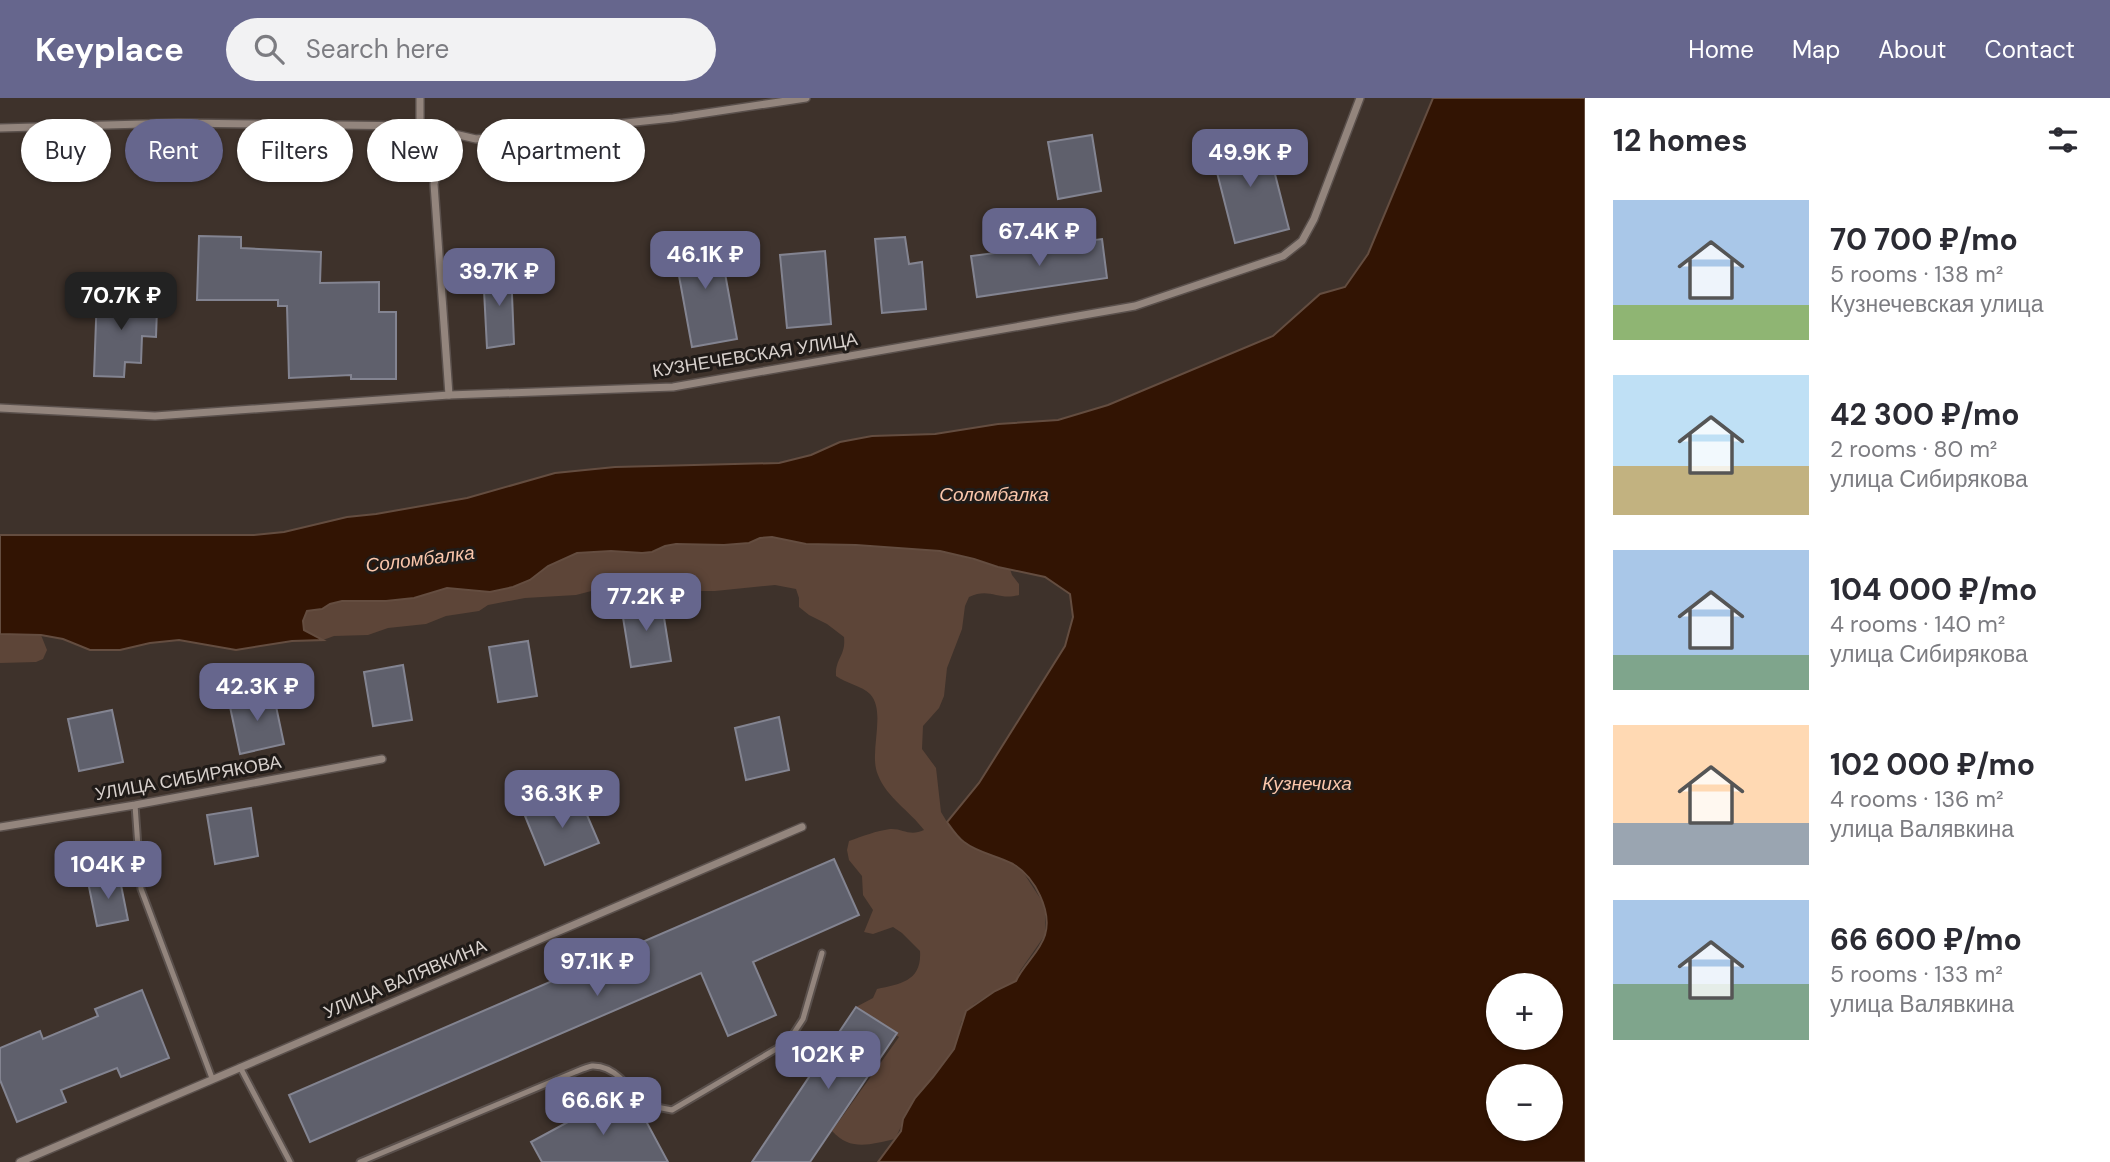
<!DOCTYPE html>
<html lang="en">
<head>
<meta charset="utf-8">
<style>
  body { margin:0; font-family:"DM Sans",sans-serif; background:#f2f2f3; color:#2b2b33; height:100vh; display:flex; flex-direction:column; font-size:26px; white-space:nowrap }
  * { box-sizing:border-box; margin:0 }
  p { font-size:23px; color:#7c7c81 }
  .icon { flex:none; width:38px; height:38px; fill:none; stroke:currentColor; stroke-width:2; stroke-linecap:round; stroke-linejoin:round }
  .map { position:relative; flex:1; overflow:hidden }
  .details { display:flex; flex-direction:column; background:#fff; width:525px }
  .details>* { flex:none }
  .top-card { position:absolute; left:21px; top:21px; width:665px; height:63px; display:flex; gap:14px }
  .fabs { position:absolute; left:1486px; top:875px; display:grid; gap:14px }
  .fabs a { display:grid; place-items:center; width:77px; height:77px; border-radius:50%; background:#fff; box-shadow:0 2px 5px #0004; font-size:35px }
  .price { position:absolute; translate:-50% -60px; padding:0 16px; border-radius:14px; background:#66668d; color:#fff; font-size:23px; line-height:46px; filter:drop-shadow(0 2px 4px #0008) }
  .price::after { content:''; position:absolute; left:50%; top:42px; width:21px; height:16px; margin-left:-10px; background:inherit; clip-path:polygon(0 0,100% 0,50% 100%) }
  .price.on { background:#222; color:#fff }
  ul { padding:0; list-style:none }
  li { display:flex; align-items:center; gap:21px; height:175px; padding:0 28px }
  li span { display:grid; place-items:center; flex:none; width:196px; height:140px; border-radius:0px; color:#555 }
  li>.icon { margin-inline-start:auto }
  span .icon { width:84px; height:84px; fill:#fffc; stroke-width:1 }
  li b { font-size:30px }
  h2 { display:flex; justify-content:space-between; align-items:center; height:84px; padding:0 28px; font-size:30px }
  .tag { padding:0 24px; border-radius:32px; background:#fff; box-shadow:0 2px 5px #0004; font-size:24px; line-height:63px }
  .tag.on { background:#66668d; color:#fff }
  header { display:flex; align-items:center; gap:42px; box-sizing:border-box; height:98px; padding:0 35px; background:#66668d; color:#fff }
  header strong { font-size:33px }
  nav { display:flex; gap:38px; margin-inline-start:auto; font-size:24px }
  .search { width:490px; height:63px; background:#f2f2f3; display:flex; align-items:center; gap:18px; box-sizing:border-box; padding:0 24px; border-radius:38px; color:#7c7c81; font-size:26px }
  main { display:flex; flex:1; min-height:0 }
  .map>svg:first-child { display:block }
  .green { fill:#5d4538 }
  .water { fill:#321403; stroke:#644d40; stroke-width:2; fill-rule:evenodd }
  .building { fill:#5f606c; stroke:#838491; stroke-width:2 }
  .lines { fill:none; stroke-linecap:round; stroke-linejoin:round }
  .lane-casing { stroke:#5a504c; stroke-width:9 }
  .street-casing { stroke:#5a504c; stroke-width:10 }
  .lane { stroke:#93857d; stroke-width:5 }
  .street { stroke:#93857d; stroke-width:7 }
  .labels { text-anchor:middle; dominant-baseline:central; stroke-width:6; stroke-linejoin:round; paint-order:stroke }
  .street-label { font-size:18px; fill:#d8d1cd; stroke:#201b18 }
  .water-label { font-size:19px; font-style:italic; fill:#fac6ab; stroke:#201b18 }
</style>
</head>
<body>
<header>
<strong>Keyplace</strong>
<div class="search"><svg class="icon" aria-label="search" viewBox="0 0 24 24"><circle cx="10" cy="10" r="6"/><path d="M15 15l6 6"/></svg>Search here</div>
<nav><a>Home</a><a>Map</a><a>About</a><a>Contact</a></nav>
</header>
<main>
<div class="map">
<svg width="1585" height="1064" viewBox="0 0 1585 1064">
  <rect width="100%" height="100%" fill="#3e322b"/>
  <!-- green -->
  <g class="green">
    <path d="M772 439 806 446 856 447 940 453 1010 471 1012 477 1019 486V497C998 503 990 489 969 499L965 508 962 531 947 570 944 598 939 610 923 628 922 651 936 670 941 714 947 724 974 750 1015 767 1023 774 1042 803 1045 814V837L1020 873 1016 883 995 893 974 906 961 924 958 941 954 951 933 979 915 1000 895 1041C871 1046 851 1054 832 1033L899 939 856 909 873 900 877 891C901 886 922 883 920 853L902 835 893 829 873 836 864 834 873 812 863 797 862 778 849 762 847 752 849 743C863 738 876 733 890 731 903 730 909 739 924 732 910 713 887 700 878 677 868 655 887 614 870 596 862 588 846 585 836 578 835 560 846 558 844 539L827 526 809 517 799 509V500L796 491 775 487 715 493H695L677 490 668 483 642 480 576 497 525 500 488 507 479 513 446 518 426 526 388 530 368 537 334 538 323 542 304 532 303 523 307 513 322 511 330 506 342 503H386L414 500 447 490 490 494 513 489 530 482 548 468 577 455 611 453 642 455 652 454 665 448 676 446 724 447 749 445 760 440Z"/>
    <path d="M0 536 41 537 47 552 43 561 36 564 0 565Z"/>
  </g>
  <!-- water -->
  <path class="water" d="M1433 0H1585V1064H878L901 1033 903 1021 915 1000 933 979 954 951 966 913 995 893 1016 883C1023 867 1040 854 1045 837 1052 813 1035 779 1013 766 998 758 978 755 964 744 957 739 952 731 947 724L979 685 1065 548 1073 519 1070 496 1045 479 998 469 974 461 940 453 856 447 806 446 772 439 760 440 749 445 724 447 676 446 665 448 652 454 642 455 611 453 577 455 548 468 530 482 513 489 490 494 447 490 414 500 386 503H342L330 506 322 511 307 513 303 523 304 532 323 542 292 543 236 552 179 542 150 545 120 552H90L63 541 41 537 0 536V437H254L284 434 347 419 376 416 467 400 555 375 615 369 779 365 811 357 840 344 872 338 935 336 998 326 1058 322 1108 307 1273 238 1320 196 1345 189 1368 156ZM1498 887H1550V940H1498ZM1498 978H1550V1031H1498Z"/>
  <!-- building -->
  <g class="building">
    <path d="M1092 37 1101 93 1058 101 1048 44Z"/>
    <path d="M1265 37 1289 131 1235 145 1211 51Z"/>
    <path d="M718 137 737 241 692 249 673 145Z"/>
    <path d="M199 138 241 139V150L321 154 320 185 379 184V214H396V281H351V277L289 280 287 208H278V202H197Z"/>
    <path d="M905 139 909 166 922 164 926 211 882 215 875 141Z"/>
    <path d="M1102 141 1107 180 977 199 971 158Z"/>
    <path d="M825 153 831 226 787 230 780 157Z"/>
    <path d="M511 172 514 246 487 250 483 173Z"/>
    <path d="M97 196 146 198V211H157L156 239 142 238 141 265 125 264 124 279 94 278Z"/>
    <path d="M661 501 671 563 631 569 621 507Z"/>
    <path d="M528 543 537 598 498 604 489 549Z"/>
    <path d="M403 567 412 622 373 628 364 574Z"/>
    <path d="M273 594 284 646 240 656 229 604Z"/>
    <path d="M112 612 123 664 79 673 68 621Z"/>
    <path d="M779 619 789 672 746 682 735 630Z"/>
    <path d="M578 696 599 745 545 767 525 718Z"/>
    <path d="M251 710 258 758 215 766 207 717Z"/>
    <path d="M834 761 859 817 753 864 776 917 728 938 701 875 310 1044 289 997Z"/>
    <path d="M119 777 128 822 97 828 88 784Z"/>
    <path d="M142 892 169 960 121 979 117 970 61 992 66 1004 17 1024 0 982V950L40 933 43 941 98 918 95 911Z"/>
    <path d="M856 909 897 935 810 1064H752Z"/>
    <path d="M625 993 639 1010 668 1064H542L531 1044Z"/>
  </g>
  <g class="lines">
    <!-- lane casing -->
    <g class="lane-casing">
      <g id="lane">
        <path d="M135 707 141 791 212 980"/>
        <path d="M240 969 290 1064"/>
        <path d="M360 1064 575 974C580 972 587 969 592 968 615 967 630 990 641 1006L672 1012 788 944 803 921 822 855"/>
      </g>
    </g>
    <!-- street casing -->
    <g class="street-casing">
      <g id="street">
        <path d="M420 0V28C440 49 442 58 434 86L449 297"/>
        <path d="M0 30 178 25 420 28 476 41 673 20 806 0"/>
        <path d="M0 310 155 318 449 297 673 289 1135 208 1283 158 1302 143 1314 121 1360 0"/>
        <path d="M0 729 135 707 382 661"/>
        <path d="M20 1064 802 729"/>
      </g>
    </g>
    <!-- lane -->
    <use href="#lane" class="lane"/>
    <!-- street -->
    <use href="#street" class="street"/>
  </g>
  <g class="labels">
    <!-- street labels -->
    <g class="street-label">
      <text transform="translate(755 257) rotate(-9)">КУЗНЕЧЕВСКАЯ УЛИЦА</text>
      <text transform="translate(188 680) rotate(-10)">УЛИЦА СИБИРЯКОВА</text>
      <text transform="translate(405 881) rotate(-23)">УЛИЦА ВАЛЯВКИНА</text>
    </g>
    <!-- water labels -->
    <g class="water-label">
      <text x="994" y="396">Соломбалка</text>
      <text transform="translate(420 461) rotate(-7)">Соломбалка</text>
      <text x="1307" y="685">Кузнечиха</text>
    </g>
  </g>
</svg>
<div class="fabs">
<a>+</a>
<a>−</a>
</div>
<b class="price" style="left:1250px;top:91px">49.9K ₽</b>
<b class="price" style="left:1039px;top:170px">67.4K ₽</b>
<b class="price" style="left:705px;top:193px">46.1K ₽</b>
<b class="price" style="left:499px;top:210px">39.7K ₽</b>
<b class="price on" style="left:121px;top:234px">70.7K ₽</b>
<b class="price" style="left:646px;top:535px">77.2K ₽</b>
<b class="price" style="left:257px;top:625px">42.3K ₽</b>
<b class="price" style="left:562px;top:732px">36.3K ₽</b>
<b class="price" style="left:108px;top:803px">104K ₽</b>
<b class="price" style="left:597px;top:900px">97.1K ₽</b>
<b class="price" style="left:828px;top:993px">102K ₽</b>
<b class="price" style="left:603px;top:1039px">66.6K ₽</b>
<div class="top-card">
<a class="tag">Buy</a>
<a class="tag on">Rent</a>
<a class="tag">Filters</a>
<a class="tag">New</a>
<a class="tag">Apartment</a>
</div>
</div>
<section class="details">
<h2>12 homes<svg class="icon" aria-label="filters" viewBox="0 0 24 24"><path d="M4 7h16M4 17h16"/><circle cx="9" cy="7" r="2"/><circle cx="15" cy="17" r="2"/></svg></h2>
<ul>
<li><span style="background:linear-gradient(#a9c7e8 75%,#8fb573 0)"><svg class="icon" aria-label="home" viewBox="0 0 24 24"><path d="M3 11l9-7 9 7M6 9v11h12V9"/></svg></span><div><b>70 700 ₽/mo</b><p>5 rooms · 138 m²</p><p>Кузнечевская улица</p></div></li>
<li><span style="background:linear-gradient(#bfe0f5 65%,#c2b280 0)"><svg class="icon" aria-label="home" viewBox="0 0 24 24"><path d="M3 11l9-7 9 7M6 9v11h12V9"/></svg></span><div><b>42 300 ₽/mo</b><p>2 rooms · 80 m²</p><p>улица Сибирякова</p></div></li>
<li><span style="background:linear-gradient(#a9c7e8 75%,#7fa58c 0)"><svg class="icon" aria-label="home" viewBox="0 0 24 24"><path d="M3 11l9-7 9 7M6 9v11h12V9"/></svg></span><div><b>104 000 ₽/mo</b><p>4 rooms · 140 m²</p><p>улица Сибирякова</p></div></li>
<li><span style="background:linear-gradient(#ffd9b3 70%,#9aa5b1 0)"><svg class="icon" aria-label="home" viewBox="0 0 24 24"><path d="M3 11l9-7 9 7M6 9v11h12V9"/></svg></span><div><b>102 000 ₽/mo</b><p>4 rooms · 136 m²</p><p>улица Валявкина</p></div></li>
<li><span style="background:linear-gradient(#a9c7e8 60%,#7fa58c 0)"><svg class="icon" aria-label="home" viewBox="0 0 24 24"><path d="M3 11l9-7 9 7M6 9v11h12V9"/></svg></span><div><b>66 600 ₽/mo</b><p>5 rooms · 133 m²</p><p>улица Валявкина</p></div></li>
</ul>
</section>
</main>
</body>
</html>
